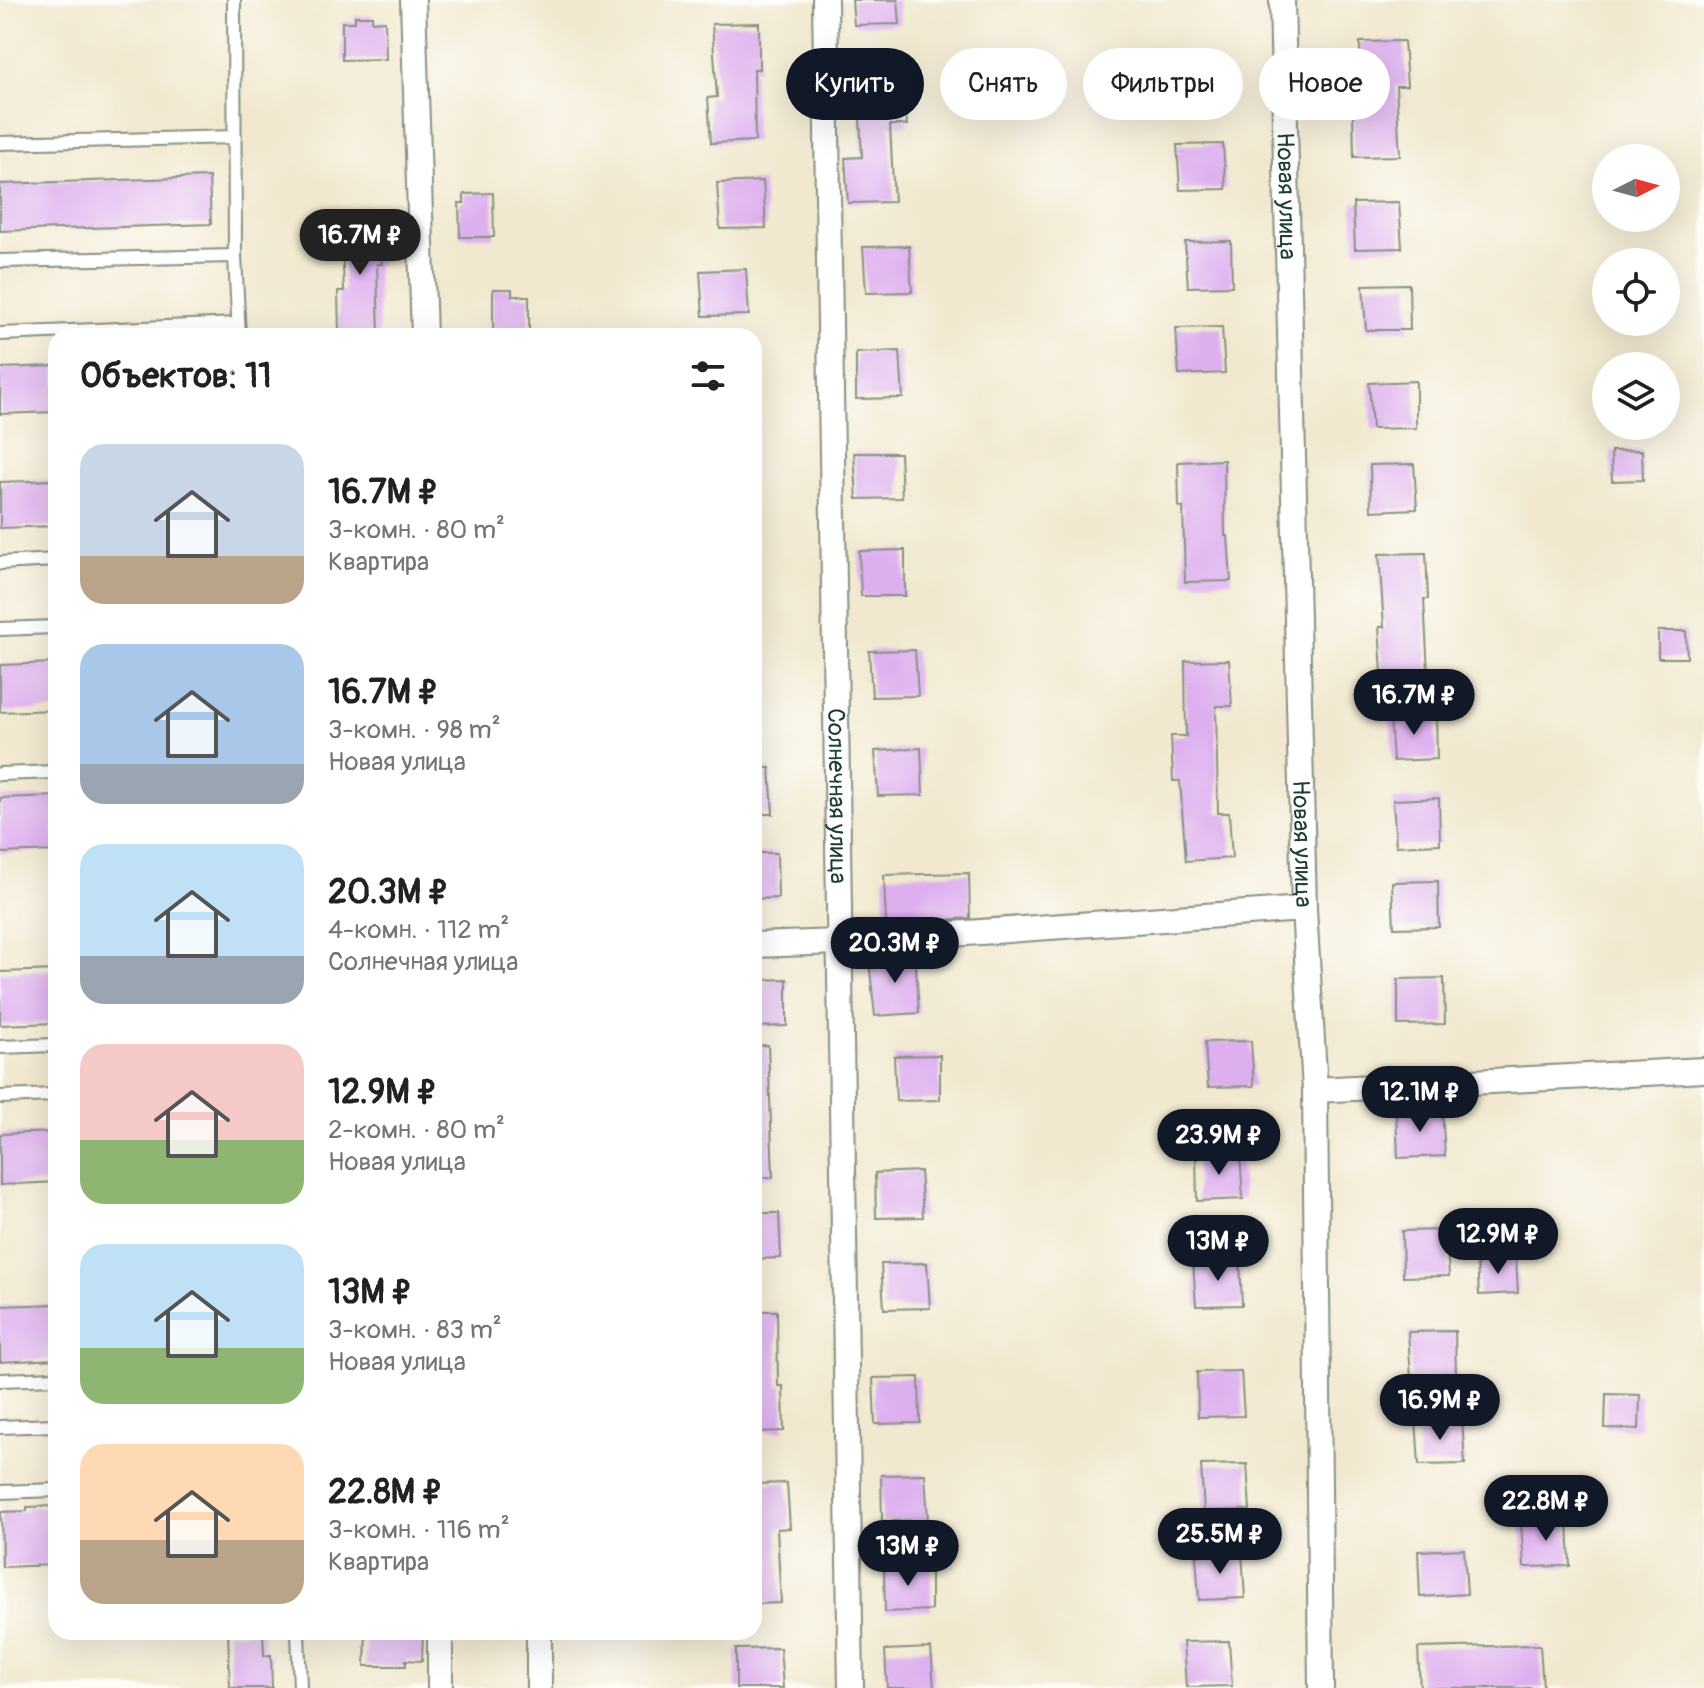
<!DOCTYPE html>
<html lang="ru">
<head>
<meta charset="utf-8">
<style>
  body { margin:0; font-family:Pangolin,sans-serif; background:#f6f6f6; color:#202124; height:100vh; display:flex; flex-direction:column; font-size:30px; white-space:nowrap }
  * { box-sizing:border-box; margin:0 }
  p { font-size:26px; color:#757577 }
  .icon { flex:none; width:44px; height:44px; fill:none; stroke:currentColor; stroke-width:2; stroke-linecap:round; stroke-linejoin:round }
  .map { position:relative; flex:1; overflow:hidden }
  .details { position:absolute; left:48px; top:328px; width:714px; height:1312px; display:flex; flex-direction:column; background:#fff; border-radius:24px; box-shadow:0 8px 32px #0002 }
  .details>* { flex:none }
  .top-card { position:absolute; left:786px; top:48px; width:760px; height:72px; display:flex; gap:16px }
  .needle { width:52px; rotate:84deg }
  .fabs { position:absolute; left:1592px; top:144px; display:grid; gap:16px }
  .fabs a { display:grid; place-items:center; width:88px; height:88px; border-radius:50%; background:#fff; box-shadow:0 8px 32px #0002; font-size:40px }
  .price { position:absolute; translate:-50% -68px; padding:0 18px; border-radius:28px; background:#111827; color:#fff; font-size:26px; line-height:52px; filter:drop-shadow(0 2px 4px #0008) }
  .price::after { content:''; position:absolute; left:50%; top:48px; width:24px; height:18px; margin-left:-12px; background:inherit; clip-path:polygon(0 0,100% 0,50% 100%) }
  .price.selected { background:#222; color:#fff }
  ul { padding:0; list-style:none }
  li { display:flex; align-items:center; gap:24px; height:200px; padding:0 32px }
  li span { display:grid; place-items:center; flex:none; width:224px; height:160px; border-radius:24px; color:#555 }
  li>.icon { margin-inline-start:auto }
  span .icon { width:96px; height:96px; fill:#fffc; stroke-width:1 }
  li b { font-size:34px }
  h2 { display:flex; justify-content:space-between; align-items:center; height:96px; padding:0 32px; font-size:34px }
  .chip { padding:0 28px; border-radius:36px; background:#fff; box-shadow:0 8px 32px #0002; font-size:28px; line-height:72px }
  .chip.selected { background:#111827; color:#fff }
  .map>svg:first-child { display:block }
  .building { fill:#ddafef }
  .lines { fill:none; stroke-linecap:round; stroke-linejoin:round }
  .lane-casing { stroke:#889282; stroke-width:16 }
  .street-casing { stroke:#889282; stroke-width:28 }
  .lane { stroke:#fff; stroke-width:12 }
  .street { stroke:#fff; stroke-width:24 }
  .labels { text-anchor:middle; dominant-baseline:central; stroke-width:6; stroke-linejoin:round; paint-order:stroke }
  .street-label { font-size:24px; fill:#1f3d34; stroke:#fdfcf7 }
</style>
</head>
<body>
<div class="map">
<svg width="1704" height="1688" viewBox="0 0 1704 1688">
  <rect width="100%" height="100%" fill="#fdfcf7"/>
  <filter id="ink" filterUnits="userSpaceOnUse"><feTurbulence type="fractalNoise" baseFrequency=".0125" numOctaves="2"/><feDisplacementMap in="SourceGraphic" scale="16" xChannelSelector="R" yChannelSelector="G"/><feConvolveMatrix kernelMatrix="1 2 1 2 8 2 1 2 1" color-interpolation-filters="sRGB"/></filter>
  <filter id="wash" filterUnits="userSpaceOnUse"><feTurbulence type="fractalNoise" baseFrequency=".006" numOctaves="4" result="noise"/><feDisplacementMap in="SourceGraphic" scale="32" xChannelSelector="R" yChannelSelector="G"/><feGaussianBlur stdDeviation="1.8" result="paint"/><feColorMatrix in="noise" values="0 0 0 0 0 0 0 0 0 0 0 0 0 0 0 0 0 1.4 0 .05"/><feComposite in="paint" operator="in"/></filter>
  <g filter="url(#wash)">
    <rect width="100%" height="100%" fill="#f1e8cf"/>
    <g id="blocks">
      <!-- building -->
      <g class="building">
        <path d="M852 0H898L900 24 854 25Z"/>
        <path d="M355 16H372V22L385 21 386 59 342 60V22H355Z"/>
        <path d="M759 23V69H754L755 141 711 143 708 98 717 97 712 24Z"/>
        <path d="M1404 41 1407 86H1396L1400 156 1354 157 1353 112 1361 111 1360 42Z"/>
        <path d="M1214 61 1217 106 1171 107 1168 62Z"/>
        <path d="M904 80 907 125H890L894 202 848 203 845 158 862 157 858 81Z"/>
        <path d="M1223 144 1226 189 1180 190 1177 145Z"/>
        <path d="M209 177 211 224 0 231V184Z"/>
        <path d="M763 181 766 228 720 229 717 183Z"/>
        <path d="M493 193 494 237H460L459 203H464V194Z"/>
        <path d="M1399 202 1402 248 1355 249 1353 203Z"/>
        <path d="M380 216 382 264H377L379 336H339L338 291H344L341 218Z"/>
        <path d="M1231 241 1232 286 1188 287 1185 242Z"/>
        <path d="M909 246 912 292 866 293 863 247Z"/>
        <path d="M746 269 749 315 703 316 700 271Z"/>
        <path d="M1409 284 1410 330H1366L1363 285Z"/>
        <path d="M493 289H512V296H529V335L493 336Z"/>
        <path d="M1222 327 1225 373 1179 375 1176 328Z"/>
        <path d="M900 351 903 398 856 399V353Z"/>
        <path d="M56 366V412L0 414V368Z"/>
        <path d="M1416 381V428L1372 429 1369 383Z"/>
        <path d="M1642 450 1643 480 1612 481 1611 451Z"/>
        <path d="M854 453H900L902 498 857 499Z"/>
        <path d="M1224 460 1225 536H1228L1231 581 1185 582 1183 507H1179L1178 462Z"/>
        <path d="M1414 464 1417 509 1371 511 1370 465Z"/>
        <path d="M56 480V526L0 528V482Z"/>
        <path d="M905 550V596H861L859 551Z"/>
        <path d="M1426 553 1428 599H1424L1428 672 1382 673 1379 627H1384L1379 554Z"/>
        <path d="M1658 631H1686L1687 658H1658Z"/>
        <path d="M915 650 918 696 872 697 869 651Z"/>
        <path d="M1229 660 1232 706H1216L1218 813H1229L1232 858 1186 861 1180 781H1173L1171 736H1186L1185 661Z"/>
        <path d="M56 663V710L0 712V665Z"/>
        <path d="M1436 713 1437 759 1393 761 1390 715Z"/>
        <path d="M921 748 923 795 878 796 875 751Z"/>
        <path d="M754 768H770L773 814H754Z"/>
        <path d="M56 796V851L0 853V798Z"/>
        <path d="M1439 798 1440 844 1396 846 1393 800Z"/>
        <path d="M754 853H777L778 898 754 899Z"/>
        <path d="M969 873 970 918 886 924 884 875Z"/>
        <path d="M1438 881 1439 927 1394 928 1392 882Z"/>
        <path d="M915 952 919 1013 875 1016 869 961 887 959V954Z"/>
        <path d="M56 970V1023L0 1025V972Z"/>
        <path d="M1444 978 1445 1024 1398 1025V979Z"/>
        <path d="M787 979V1026L754 1027V980Z"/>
        <path d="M1251 1041 1254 1086 1208 1087 1205 1042Z"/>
        <path d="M768 1045 773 1177 754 1178V1046Z"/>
        <path d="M940 1055V1100L896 1101 894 1056Z"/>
        <path d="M1442 1110 1445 1156 1398 1158 1396 1112Z"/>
        <path d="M56 1132V1182L0 1185V1134Z"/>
        <path d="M1240 1153 1243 1199 1197 1201 1196 1155Z"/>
        <path d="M920 1171 923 1217 876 1218 875 1173Z"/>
        <path d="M754 1213H779L781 1258 754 1259Z"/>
        <path d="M1446 1230 1449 1276 1403 1277 1402 1231Z"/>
        <path d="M1516 1258 1518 1293 1479 1295 1477 1260Z"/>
        <path d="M1240 1260 1242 1305 1196 1306 1193 1261Z"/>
        <path d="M927 1263 930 1308 884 1309 881 1264Z"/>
        <path d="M56 1304V1359L0 1362V1306Z"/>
        <path d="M754 1311H777L778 1386H783L784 1431 754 1432Z"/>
        <path d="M1455 1331 1456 1377 1411 1378 1408 1332Z"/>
        <path d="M1241 1371 1244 1416 1198 1417 1197 1372Z"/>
        <path d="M919 1377 920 1423 875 1424 873 1378Z"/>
        <path d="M1606 1394 1640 1395 1639 1429 1605 1428Z"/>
        <path d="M1462 1418 1465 1464 1419 1465 1416 1419Z"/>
        <path d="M1247 1464 1250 1510 1204 1511 1201 1465Z"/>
        <path d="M925 1474 928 1520 882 1521 881 1475Z"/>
        <path d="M787 1483 790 1528 777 1529 781 1603 754 1604V1484Z"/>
        <path d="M56 1506V1565L2 1567 1 1512 27 1511V1507Z"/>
        <path d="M1568 1519 1570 1566 1524 1567 1521 1522Z"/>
        <path d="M1464 1549 1467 1594 1420 1597 1418 1551Z"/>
        <path d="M1242 1553 1245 1598 1199 1600 1196 1555Z"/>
        <path d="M931 1564V1610L885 1612 884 1567Z"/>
        <path d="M228 1632H263L264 1656 271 1655 272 1688H230Z"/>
        <path d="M366 1632H423L422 1661 406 1660V1666H365Z"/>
        <path d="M1229 1641 1232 1686 1186 1687 1183 1642Z"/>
        <path d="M1540 1645 1543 1688H1420L1418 1648Z"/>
        <path d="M780 1648 783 1688H736V1649Z"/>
        <path d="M931 1648 934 1688H887L885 1650Z"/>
      </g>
    </g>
  </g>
  <g filter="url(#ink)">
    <use href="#blocks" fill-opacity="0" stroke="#889282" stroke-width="2"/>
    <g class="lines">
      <!-- lane casing -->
      <g class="lane-casing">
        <g id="lane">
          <path d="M234 0 235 256 239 336"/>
          <path d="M0 143 235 137"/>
          <path d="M0 261 235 256"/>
          <path d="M0 334 238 324"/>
          <path d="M0 563 56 560"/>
          <path d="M0 629 56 627"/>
          <path d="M0 774 56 772"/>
          <path d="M0 1047 56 1045"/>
          <path d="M0 1097 56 1095"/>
          <path d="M0 1380 56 1378"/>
          <path d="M0 1427 56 1425"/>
          <path d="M0 1492 56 1490"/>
          <path d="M298 1632 300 1688"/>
        </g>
      </g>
      <!-- street casing -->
      <g class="street-casing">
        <g id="street">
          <path d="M413 0 424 336"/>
          <path id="s1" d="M825 0 851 1688"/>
          <path id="s2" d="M1282 0 1304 909 1315 1090 1321 1688"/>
          <path d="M754 945 839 942 1304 909"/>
          <path d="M1315 1090 1704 1070"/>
          <path d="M440 1632V1688"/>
          <path d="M539 1632V1688"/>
        </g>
      </g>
      <!-- lane -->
      <use href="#lane" class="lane"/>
      <!-- street -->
      <use href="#street" class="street"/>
    </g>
  </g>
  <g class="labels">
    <!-- street labels -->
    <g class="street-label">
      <text stroke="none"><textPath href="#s2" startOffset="196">Новая улица</textPath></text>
      <text stroke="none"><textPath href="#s1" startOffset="796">Солнечная улица</textPath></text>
      <text stroke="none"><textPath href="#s2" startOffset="844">Новая улица</textPath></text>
    </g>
  </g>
</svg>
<div class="fabs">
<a><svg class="needle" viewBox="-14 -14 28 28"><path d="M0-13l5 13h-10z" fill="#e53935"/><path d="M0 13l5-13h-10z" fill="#757577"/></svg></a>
<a><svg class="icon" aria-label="locate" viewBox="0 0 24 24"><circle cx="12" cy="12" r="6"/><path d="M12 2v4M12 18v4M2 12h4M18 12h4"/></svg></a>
<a><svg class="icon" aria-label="layers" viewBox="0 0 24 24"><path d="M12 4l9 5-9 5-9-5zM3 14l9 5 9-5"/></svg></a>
</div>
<b class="price selected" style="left:360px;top:277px">16.7M ₽</b>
<b class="price" style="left:1414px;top:737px">16.7M ₽</b>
<b class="price" style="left:895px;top:985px">20.3M ₽</b>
<b class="price" style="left:1420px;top:1134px">12.1M ₽</b>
<b class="price" style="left:1219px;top:1177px">23.9M ₽</b>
<b class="price" style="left:1498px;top:1276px">12.9M ₽</b>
<b class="price" style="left:1218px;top:1283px">13M ₽</b>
<b class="price" style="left:1440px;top:1442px">16.9M ₽</b>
<b class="price" style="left:1546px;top:1543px">22.8M ₽</b>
<b class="price" style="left:1220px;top:1576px">25.5M ₽</b>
<b class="price" style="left:908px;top:1588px">13M ₽</b>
<div class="top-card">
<a class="chip selected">Купить</a>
<a class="chip">Снять</a>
<a class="chip">Фильтры</a>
<a class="chip">Новое</a>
</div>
<section class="details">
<h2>Объектов: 11<svg class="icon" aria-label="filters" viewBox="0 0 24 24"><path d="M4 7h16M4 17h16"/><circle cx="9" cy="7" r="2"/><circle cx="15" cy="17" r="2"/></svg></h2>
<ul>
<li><span style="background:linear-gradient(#c9d6e8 70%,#b9a48a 0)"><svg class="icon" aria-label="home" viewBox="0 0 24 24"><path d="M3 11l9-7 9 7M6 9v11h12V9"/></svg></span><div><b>16.7M ₽</b><p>3-комн. · 80 m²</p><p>Квартира</p></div></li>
<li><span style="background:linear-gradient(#a9c7e8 75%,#9aa5b1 0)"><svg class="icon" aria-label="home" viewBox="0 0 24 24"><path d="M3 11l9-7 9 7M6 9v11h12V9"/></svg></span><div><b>16.7M ₽</b><p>3-комн. · 98 m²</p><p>Новая улица</p></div></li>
<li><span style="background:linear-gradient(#bfe0f5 70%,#9aa5b1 0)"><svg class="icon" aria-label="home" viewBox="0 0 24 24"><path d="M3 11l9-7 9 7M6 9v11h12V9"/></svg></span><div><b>20.3M ₽</b><p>4-комн. · 112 m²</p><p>Солнечная улица</p></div></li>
<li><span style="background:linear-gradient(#f6c9c9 60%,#8fb573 0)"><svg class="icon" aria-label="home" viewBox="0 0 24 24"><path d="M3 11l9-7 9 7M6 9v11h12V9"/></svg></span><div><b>12.9M ₽</b><p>2-комн. · 80 m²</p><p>Новая улица</p></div></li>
<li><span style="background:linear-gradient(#bfe0f5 65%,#8fb573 0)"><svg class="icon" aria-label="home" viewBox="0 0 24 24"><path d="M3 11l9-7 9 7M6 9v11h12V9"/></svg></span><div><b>13M ₽</b><p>3-комн. · 83 m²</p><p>Новая улица</p></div></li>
<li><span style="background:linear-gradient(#ffd9b3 60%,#b9a48a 0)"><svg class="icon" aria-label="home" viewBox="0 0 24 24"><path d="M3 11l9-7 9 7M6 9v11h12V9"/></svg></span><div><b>22.8M ₽</b><p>3-комн. · 116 m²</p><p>Квартира</p></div></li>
</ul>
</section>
</div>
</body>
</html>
